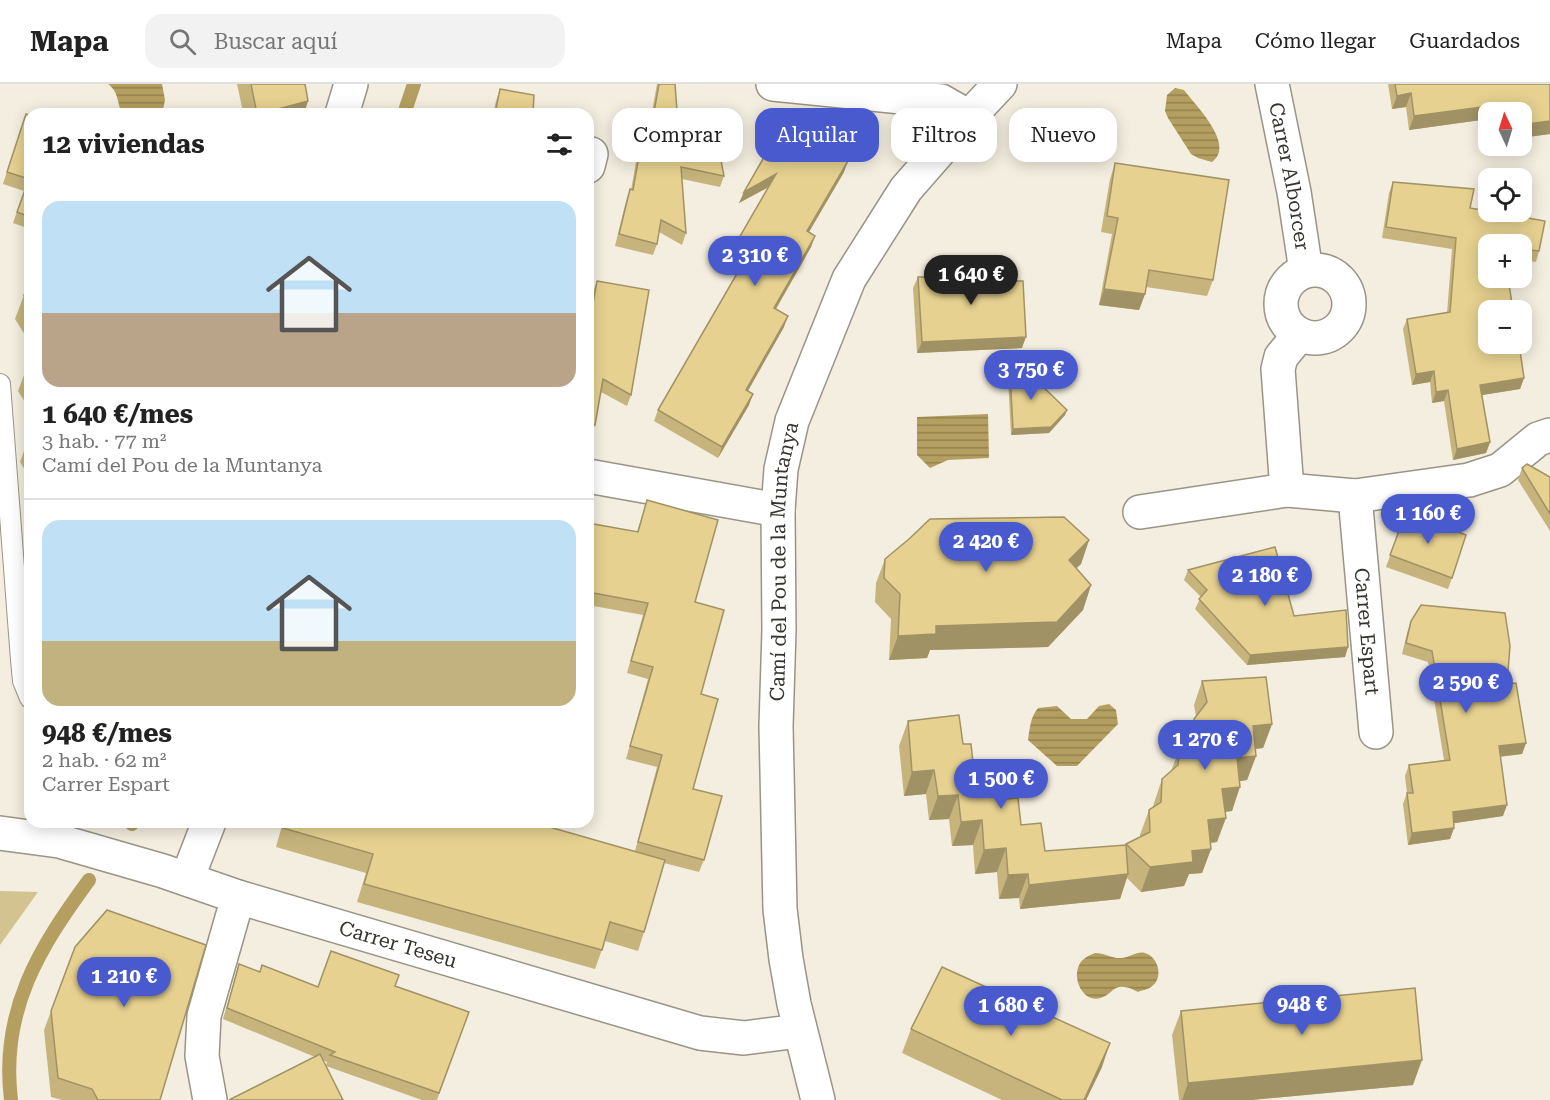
<!DOCTYPE html>
<html lang="es">
<head>
<meta charset="utf-8">
<style>
  body { margin:0; font-family:"Roboto Serif",serif; background:#f2f2f2; color:#222; height:100vh; display:flex; flex-direction:column; font-size:22px; white-space:nowrap }
  * { box-sizing:border-box; margin:0 }
  p { font-size:20px; color:#767676 }
  .icon { flex:none; width:33px; height:33px; fill:none; stroke:currentColor; stroke-width:2; stroke-linecap:round; stroke-linejoin:round }
  .map { position:relative; flex:1; overflow:hidden }
  .side { position:absolute; left:24px; top:24px; width:570px; height:720px; display:flex; flex-direction:column; background:#fff; border-radius:18px; box-shadow:0 3px 15px #0003 }
  .side>* { flex:none }
  .guide { position:absolute; left:612px; top:24px; width:570px; height:54px; display:flex; gap:12px }
  .needle { width:39px; rotate:356deg }
  .buttons { position:absolute; left:1478px; top:18px; display:grid; gap:12px }
  .buttons a { display:grid; place-items:center; width:54px; height:54px; border-radius:12px; background:#fff; box-shadow:0 3px 15px #0003; font-size:30px }
  .price { position:absolute; translate:-50% -51px; padding:0 14px; border-radius:21px; background:#495acf; color:#fff; font-size:20px; line-height:39px; filter:drop-shadow(0 2px 3px #0008) }
  .price::after { content:''; position:absolute; left:50%; top:36px; width:18px; height:14px; margin-left:-9px; background:inherit; clip-path:polygon(0 0,100% 0,50% 100%) }
  .price.on { background:#222; color:#fff }
  ul { padding:0; list-style:none }
  li { display:grid; align-content:center; gap:12px; height:318px; padding:0 18px }
  li+li { border-top:2px solid #e0e0e0 }
  li span { display:grid; place-items:center; height:186px; border-radius:18px; color:#555 }
  li>.icon { margin-inline-start:auto }
  span .icon { width:108px; height:108px; fill:#fffc; stroke-width:1 }
  li b { font-size:26px }
  h2 { display:flex; justify-content:space-between; align-items:center; height:72px; padding:0 18px; font-size:26px }
  .chip { padding:0 21px; border-radius:18px; background:#fff; box-shadow:0 3px 15px #0003; font-size:21px; line-height:54px }
  .chip.on { background:#495acf; color:#fff }
  header { display:flex; align-items:center; gap:36px; box-sizing:border-box; height:84px; padding:0 30px; background:#fff; border-bottom:2px solid #e0e0e0 }
  header strong { font-size:28px }
  nav { display:flex; gap:33px; margin-inline-start:auto; font-size:21px }
  .search { width:420px; height:54px; background:#f2f2f2; display:flex; align-items:center; gap:15px; box-sizing:border-box; padding:0 21px; border-radius:18px; color:#767676; font-size:22px }
  .map>svg:first-child { display:block }
  .green { fill:#d3c391 }
  .water { fill:url(#water-rules) }
  .lines { fill:none; stroke-linecap:round; stroke-linejoin:round }
  .stream { stroke:#b49f60; stroke-width:14 }
  .service-casing { stroke:#999486; stroke-width:22 }
  .minor-casing { stroke:#999486; stroke-width:36 }
  .service { stroke:#fff; stroke-width:20 }
  .minor { stroke:#fff; stroke-width:33 }
  .wall { fill:#c6b47c; fill-rule:evenodd }
  .shaded-wall { fill:#a19265 }
  .building { fill:#e6d190; stroke:#a19265; stroke-width:1.5 }
  .labels { text-anchor:middle; dominant-baseline:central; stroke-width:6; stroke-linejoin:round; paint-order:stroke }
  .street-label { font-size:20px; fill:#35332d; stroke:#f3eedf }
</style>
</head>
<body>
<header>
<strong>Mapa</strong>
<div class="search"><svg class="icon" aria-label="search" viewBox="0 0 24 24"><circle cx="10" cy="10" r="6"/><path d="M15 15l6 6"/></svg>Buscar aquí</div>
<nav><a>Mapa</a><a>Cómo llegar</a><a>Guardados</a></nav>
</header>
<div class="map">
<svg width="1550" height="1016" viewBox="0 0 1550 1016">
  <defs>
    <pattern id="water-rules" width="6" height="5" patternUnits="userSpaceOnUse" patternTransform="scale(1.5)"><rect width="6" height="5" fill="#b49f60"/><path d="M0 2.5h6" fill="none" stroke="#938250"/></pattern>
  </defs>
  <rect width="100%" height="100%" fill="#f3eedf"/>
  <!-- green -->
  <path class="green" d="M0 807 38 808 0 861Z"/>
  <!-- water -->
  <g class="water">
    <path d="M108 0H162L165 16 162 30H122C117 19 119 8 108 0Z"/>
    <path d="M1175 4 1184 6C1196 22 1236 61 1212 78L1198 74 1191 70 1168 34 1165 27 1167 11Z"/>
    <path d="M988 330 989 374 948 376 930 384 917 371V333Z"/>
    <path d="M1109 620 1116 626 1118 640 1077 682H1057L1028 656C1030 644 1030 634 1038 624L1057 622 1071 635H1087L1099 622Z"/>
    <path d="M1095 869C1105 869 1112 875 1122 874 1131 873 1137 867 1145 869 1159 873 1164 895 1151 903 1147 906 1142 906 1138 908 1132 905 1126 902 1119 903 1113 904 1109 911 1103 913 1086 921 1073 899 1078 884 1080 876 1087 872 1095 869Z"/>
  </g>
  <g class="lines">
    <!-- stream -->
    <g class="stream">
      <path d="M404 30 414 0"/>
      <path d="M132 740 133 738"/>
      <path d="M11 1016C0 927 39 864 89 796"/>
    </g>
    <!-- service casing -->
    <g class="service-casing">
      <path id="service" d="M0 300 21 576 23 597 30 614"/>
    </g>
    <!-- minor casing -->
    <g class="minor-casing">
      <g id="minor">
        <path d="M773 0 941 17 969 33"/>
        <path id="s1" d="M1272 0 1294 108 1306 187"/>
        <path d="M342 30 351 0"/>
        <path d="M588 82 591 70"/>
        <circle cx="1315" cy="220" r="34"/>
        <path d="M588 392 778 426"/>
        <path d="M1287 406 1278 285 1281 273 1299 251"/>
        <path id="s2" d="M1355 412 1376 648"/>
        <path d="M1140 428 1287 406 1355 412 1469 396 1500 386 1538 355 1550 351"/>
        <path id="s3" d="M0 749 59 757 163 787 238 813 700 949 744 954 799 947"/>
        <path d="M187 795 209 738"/>
        <path d="M210 1016 202 972 204 932 238 813"/>
        <path id="s4" d="M818 1016 794 920 786 875 780 825 776 642 779 546 778 426 781 385 792 337 849 195 906 105 969 33 1000 0"/>
      </g>
    </g>
    <!-- service -->
    <use href="#service" class="service"/>
    <!-- minor -->
    <use href="#minor" class="minor"/>
  </g>
  <!-- wall -->
  <g class="wall">
    <path d="M237 0H305L304 30H237L238 29 243 28Z"/>
    <path d="M657 0H675L677 26 724 92 720 103 682 95 686 149 682 161 659 148 657 160 653 171 615 162 626 117 630 105 631 106 636 78 640 66 645 67Z"/>
    <path d="M1388 0H1550V50L1521 54V28H1488V35L1409 46 1406 23 1392 25Z"/>
    <path d="M500 5 533 30H493L496 17Z"/>
    <path d="M30 31V145L13 139 24 107 3 100 22 41Z"/>
    <path d="M783 40 844 88 809 148 815 152 811 163 776 225 784 243 748 307 749 321 718 374 654 337 658 326 736 191 724 184 728 173 769 103 739 119Z"/>
    <path d="M1115 79 1213 196 1207 212 1146 203 1145 210 1139 226 1099 221 1112 150 1101 148 1110 95Z"/>
    <path d="M1393 98 1470 124 1539 167 1536 178 1523 176 1524 179 1521 186V160H1488L1524 294 1520 305 1482 311 1490 358 1486 369 1453 376 1444 317 1432 319 1430 298 1412 301 1403 245 1407 235 1447 229 1452 165 1382 154 1389 109Z"/>
    <path d="M936 188 1003 197 1022 264 917 269 913 204 918 193H934Z"/>
    <path d="M597 197 631 311 627 322 601 308 595 341 591 352H588V234L593 208Z"/>
    <path d="M30 207V259L15 235 24 211Z"/>
    <path d="M1009 270 1067 326 1065 331 1049 349 1011 351 1007 276Z"/>
    <path d="M30 280V326L18 307 27 283Z"/>
    <path d="M29 353H30V394L20 378Z"/>
    <path d="M1522 384 1550 393V447L1518 396Z"/>
    <path d="M647 416 695 518 701 610 693 705 704 776 699 788 664 779 644 848 638 867 605 857 595 885 357 818 366 789 276 763 283 738H532L635 767 657 683 626 675 648 595 627 589 643 531 588 521V439L637 448Z"/>
    <path d="M1406 428 1452 494 1448 505 1386 483Z"/>
    <path d="M30 433V461L24 451Z"/>
    <path d="M1089 456 1081 480 1076 484 1091 501 1083 526 1048 563 930 566 927 574 889 576 891 535 875 518 876 499 885 475Z"/>
    <path d="M1188 486 1294 532 1348 563 1345 573 1247 581 1195 525 1201 513 1184 496Z"/>
    <path d="M1411 537 1507 600 1526 659 1522 670 1500 673 1503 732 1454 739V744L1450 755 1408 761 1403 720 1407 709 1405 692 1409 681 1444 676 1428 578 1402 570 1407 549Z"/>
    <path d="M1202 597 1272 640 1263 664 1256 665V672L1247 696 1240 697 1232 727 1225 728 1217 758 1210 759 1211 765 1202 789 1189 790 1184 802 1141 808 1127 794 1120 815 1020 825 1019 814 999 815 997 788 975 790 973 761 952 762 949 735 929 736 926 710 904 712 899 662 908 637 963 660 974 688 997 716 1045 767 1126 761 1140 753V751L1149 726 1153 723 1154 719 1162 695 1171 687 1180 664 1185 659 1194 635 1196 632 1194 621Z"/>
    <path d="M75 863 160 1016H62L51 1013 44 946Z"/>
    <path d="M239 880 260 888 318 903 395 902 469 928 437 1016H422L326 982 315 973 223 935ZM323 976 327 978 326 982Z"/>
    <path d="M1181 927 1413 1001 1251 1016H1179L1172 951Z"/>
    <path d="M911 945 1102 983 1086 1016H1002L902 969Z"/>
  </g>
  <!-- shaded-wall -->
  <g class="shaded-wall">
    <path d="M1411 9 1406 23 1392 25 1397 12Z"/>
    <path d="M308 17 304 30H272L274 26Z"/>
    <path d="M1504 20 1501 28H1488V35L1409 46 1414 32Z"/>
    <path d="M1550 37V50L1521 54V41Z"/>
    <path d="M848 77 844 88 803 158 807 147Z"/>
    <path d="M776 90 772 101 739 119 744 108Z"/>
    <path d="M815 152 811 163 770 235 774 224Z"/>
    <path d="M1104 205 1145 210 1139 226 1099 221Z"/>
    <path d="M788 232 784 243 742 317 746 306Z"/>
    <path d="M1026 253 1022 264 917 269 922 258Z"/>
    <path d="M1434 287 1430 298 1412 301 1416 290Z"/>
    <path d="M1524 294 1520 305 1476 312 1480 301Z"/>
    <path d="M1448 306 1444 317 1432 319 1436 308Z"/>
    <path d="M753 310 749 321 718 374 722 363Z"/>
    <path d="M1067 326 1065 331 1049 349 1011 351 1013 345Z"/>
    <path d="M1490 358 1486 369 1453 376 1457 365Z"/>
    <path d="M1089 456 1081 480 1060 500 1069 476Z"/>
    <path d="M1091 501 1083 526 1048 563 930 566 927 574 889 576 898 552Z"/>
    <path d="M1348 563 1345 573 1247 581 1250 571Z"/>
    <path d="M1272 640 1263 664 1244 666 1253 642Z"/>
    <path d="M1526 659 1522 670 1495 673 1499 662Z"/>
    <path d="M1256 672 1247 696 1228 699 1237 674Z"/>
    <path d="M934 686 926 710 904 712 912 688Z"/>
    <path d="M1240 703 1232 727 1214 729 1222 705Z"/>
    <path d="M958 711 949 735 929 736 938 712Z"/>
    <path d="M1507 721 1503 732 1449 740 1453 728Z"/>
    <path d="M1226 734 1217 758 1199 760 1208 736Z"/>
    <path d="M982 736 973 761 952 762 961 738Z"/>
    <path d="M1454 744 1450 755 1408 761 1412 749Z"/>
    <path d="M1006 764 997 788 975 790 984 766Z"/>
    <path d="M1211 765 1202 789 1189 790 1184 802 1141 808 1150 783 1192 767Z"/>
    <path d="M1028 790 1019 814 999 815 1008 791Z"/>
    <path d="M1128 790 1120 815 1020 825 1029 801Z"/>
    <path d="M1110 959 1102 983 1086 1016H1084Z"/>
    <path d="M1422 976 1413 1001 1251 1016H1182L1188 999Z"/>
  </g>
  <!-- building -->
  <g class="building">
    <path d="M251 0H305L308 17 274 26 275 30H238V29L256 25Z"/>
    <path d="M659 0H675L677 26 710 31 714 41 724 92 681 83 686 149 661 136 657 160 619 150 630 105 633 106 640 66 647 67Z"/>
    <path d="M1395 0H1550V37L1521 41V28H1505L1504 20 1414 32 1411 9 1397 12Z"/>
    <path d="M500 5 534 11 533 30H495Z"/>
    <path d="M26 30 30 31V133L17 128 29 95 7 88Z"/>
    <path d="M783 40 848 77 807 147 815 152 774 224 788 232 746 306 753 310 722 363 658 326 742 181 728 173 776 90 744 108Z"/>
    <path d="M1115 79 1229 96 1213 196 1149 186 1145 210 1104 205 1118 134 1107 132Z"/>
    <path d="M1393 98 1474 105 1470 124 1545 137 1539 167 1522 165 1524 179 1521 180V160H1488V194H1508L1513 226H1488V260H1519L1524 294 1480 301 1490 358 1457 365 1448 306 1436 308 1434 287 1416 290 1407 235 1450 228 1456 154 1386 143Z"/>
    <path d="M1002 183 1003 197H1023L1026 253 922 258 918 193H935L936 188Z"/>
    <path d="M597 197 649 206 631 311 603 295 595 341 588 340V235L590 236Z"/>
    <path d="M30 207V221L24 211Z"/>
    <path d="M1009 270 1067 326 1051 343 1013 345Z"/>
    <path d="M30 280V288L27 283Z"/>
    <path d="M1527 380 1550 393V430L1522 384Z"/>
    <path d="M647 416 718 436 695 518 724 526 701 610 718 615 693 705 722 712 704 776 638 758 662 671 630 662 653 583 631 577 648 519 588 508V439L638 448Z"/>
    <path d="M1406 428 1466 451 1452 494 1390 471Z"/>
    <path d="M1064 433 1089 456 1069 476 1091 501 1057 538 936 542V550L898 552 900 510 884 494 885 475 909 455 930 435Z"/>
    <path d="M1275 463 1294 532 1346 526 1348 563 1250 571 1199 515 1207 506 1188 486Z"/>
    <path d="M1421 521 1505 529 1510 562 1507 600 1516 599 1526 659 1499 662 1507 721 1453 728 1454 744 1412 749 1407 709H1413L1409 681 1450 676 1432 567 1406 559 1411 537Z"/>
    <path d="M1266 593 1272 640 1253 642 1256 672 1237 674 1240 703 1222 705 1226 734 1208 736 1211 765 1192 767 1193 778 1150 783 1126 760 1150 748 1149 726 1161 718 1162 695 1178 681 1180 664 1195 649 1194 635 1207 618 1202 597Z"/>
    <path d="M959 631 963 660H971L974 688 993 686 997 716 1018 714 1021 741 1041 739 1045 767 1126 761 1128 790 1029 801 1028 790 1008 791 1006 764 984 766 982 736 961 738 958 711 938 712 934 686 912 688 908 637Z"/>
    <path d="M285 738H532L665 776 644 848 610 838 602 866 364 800 373 770 283 744Z"/>
    <path d="M107 826 206 861 160 1016H98L92 1005 58 994 51 927 75 863Z"/>
    <path d="M331 867 399 891 395 902 469 928 439 1009 330 971 335 968 227 924 239 880 260 888 262 881 318 903Z"/>
    <path d="M942 883 1110 959 1084 1016H1062L911 945Z"/>
    <path d="M1415 904 1422 976 1188 999 1181 927Z"/>
    <path d="M320 970 343 1016H229Z"/>
  </g>
  <g class="labels">
    <!-- street labels -->
    <g class="street-label">
      <text stroke="none"><textPath href="#s1" startOffset="94">Carrer Alborcer</textPath></text>
      <text stroke="none"><textPath href="#s4" startOffset="543">Camí del Pou de la Muntanya</textPath></text>
      <text stroke="none"><textPath href="#s2" startOffset="136">Carrer Espart</textPath></text>
      <text stroke="none"><textPath href="#s3" startOffset="414">Carrer Teseu</textPath></text>
    </g>
  </g>
</svg>
<div class="buttons">
<a><svg class="needle" viewBox="-14 -14 28 28"><path d="M0-13l5 13h-10z" fill="#e53935"/><path d="M0 13l5-13h-10z" fill="#767676"/></svg></a>
<a><svg class="icon" aria-label="locate" viewBox="0 0 24 24"><circle cx="12" cy="12" r="6"/><path d="M12 2v4M12 18v4M2 12h4M18 12h4"/></svg></a>
<a>+</a>
<a>−</a>
</div>
<b class="price" style="left:755px;top:203px">2 310 €</b>
<b class="price on" style="left:971px;top:222px">1 640 €</b>
<b class="price" style="left:1031px;top:317px">3 750 €</b>
<b class="price" style="left:1428px;top:461px">1 160 €</b>
<b class="price" style="left:986px;top:489px">2 420 €</b>
<b class="price" style="left:1265px;top:523px">2 180 €</b>
<b class="price" style="left:1466px;top:630px">2 590 €</b>
<b class="price" style="left:1205px;top:687px">1 270 €</b>
<b class="price" style="left:1001px;top:726px">1 500 €</b>
<b class="price" style="left:124px;top:924px">1 210 €</b>
<b class="price" style="left:1302px;top:952px">948 €</b>
<b class="price" style="left:1011px;top:953px">1 680 €</b>
<div class="guide">
<a class="chip">Comprar</a>
<a class="chip on">Alquilar</a>
<a class="chip">Filtros</a>
<a class="chip">Nuevo</a>
</div>
<section class="side">
<h2>12 viviendas<svg class="icon" aria-label="filters" viewBox="0 0 24 24"><path d="M4 7h16M4 17h16"/><circle cx="9" cy="7" r="2"/><circle cx="15" cy="17" r="2"/></svg></h2>
<ul>
<li><span style="background:linear-gradient(#bfe0f5 60%,#b9a48a 0)"><svg class="icon" aria-label="home" viewBox="0 0 24 24"><path d="M3 11l9-7 9 7M6 9v11h12V9"/></svg></span><div><b>1 640 €/mes</b><p>3 hab. · 77 m²</p><p>Camí del Pou de la Muntanya</p></div></li>
<li><span style="background:linear-gradient(#bfe0f5 65%,#c2b280 0)"><svg class="icon" aria-label="home" viewBox="0 0 24 24"><path d="M3 11l9-7 9 7M6 9v11h12V9"/></svg></span><div><b>948 €/mes</b><p>2 hab. · 62 m²</p><p>Carrer Espart</p></div></li>
</ul>
</section>
</div>
</body>
</html>
